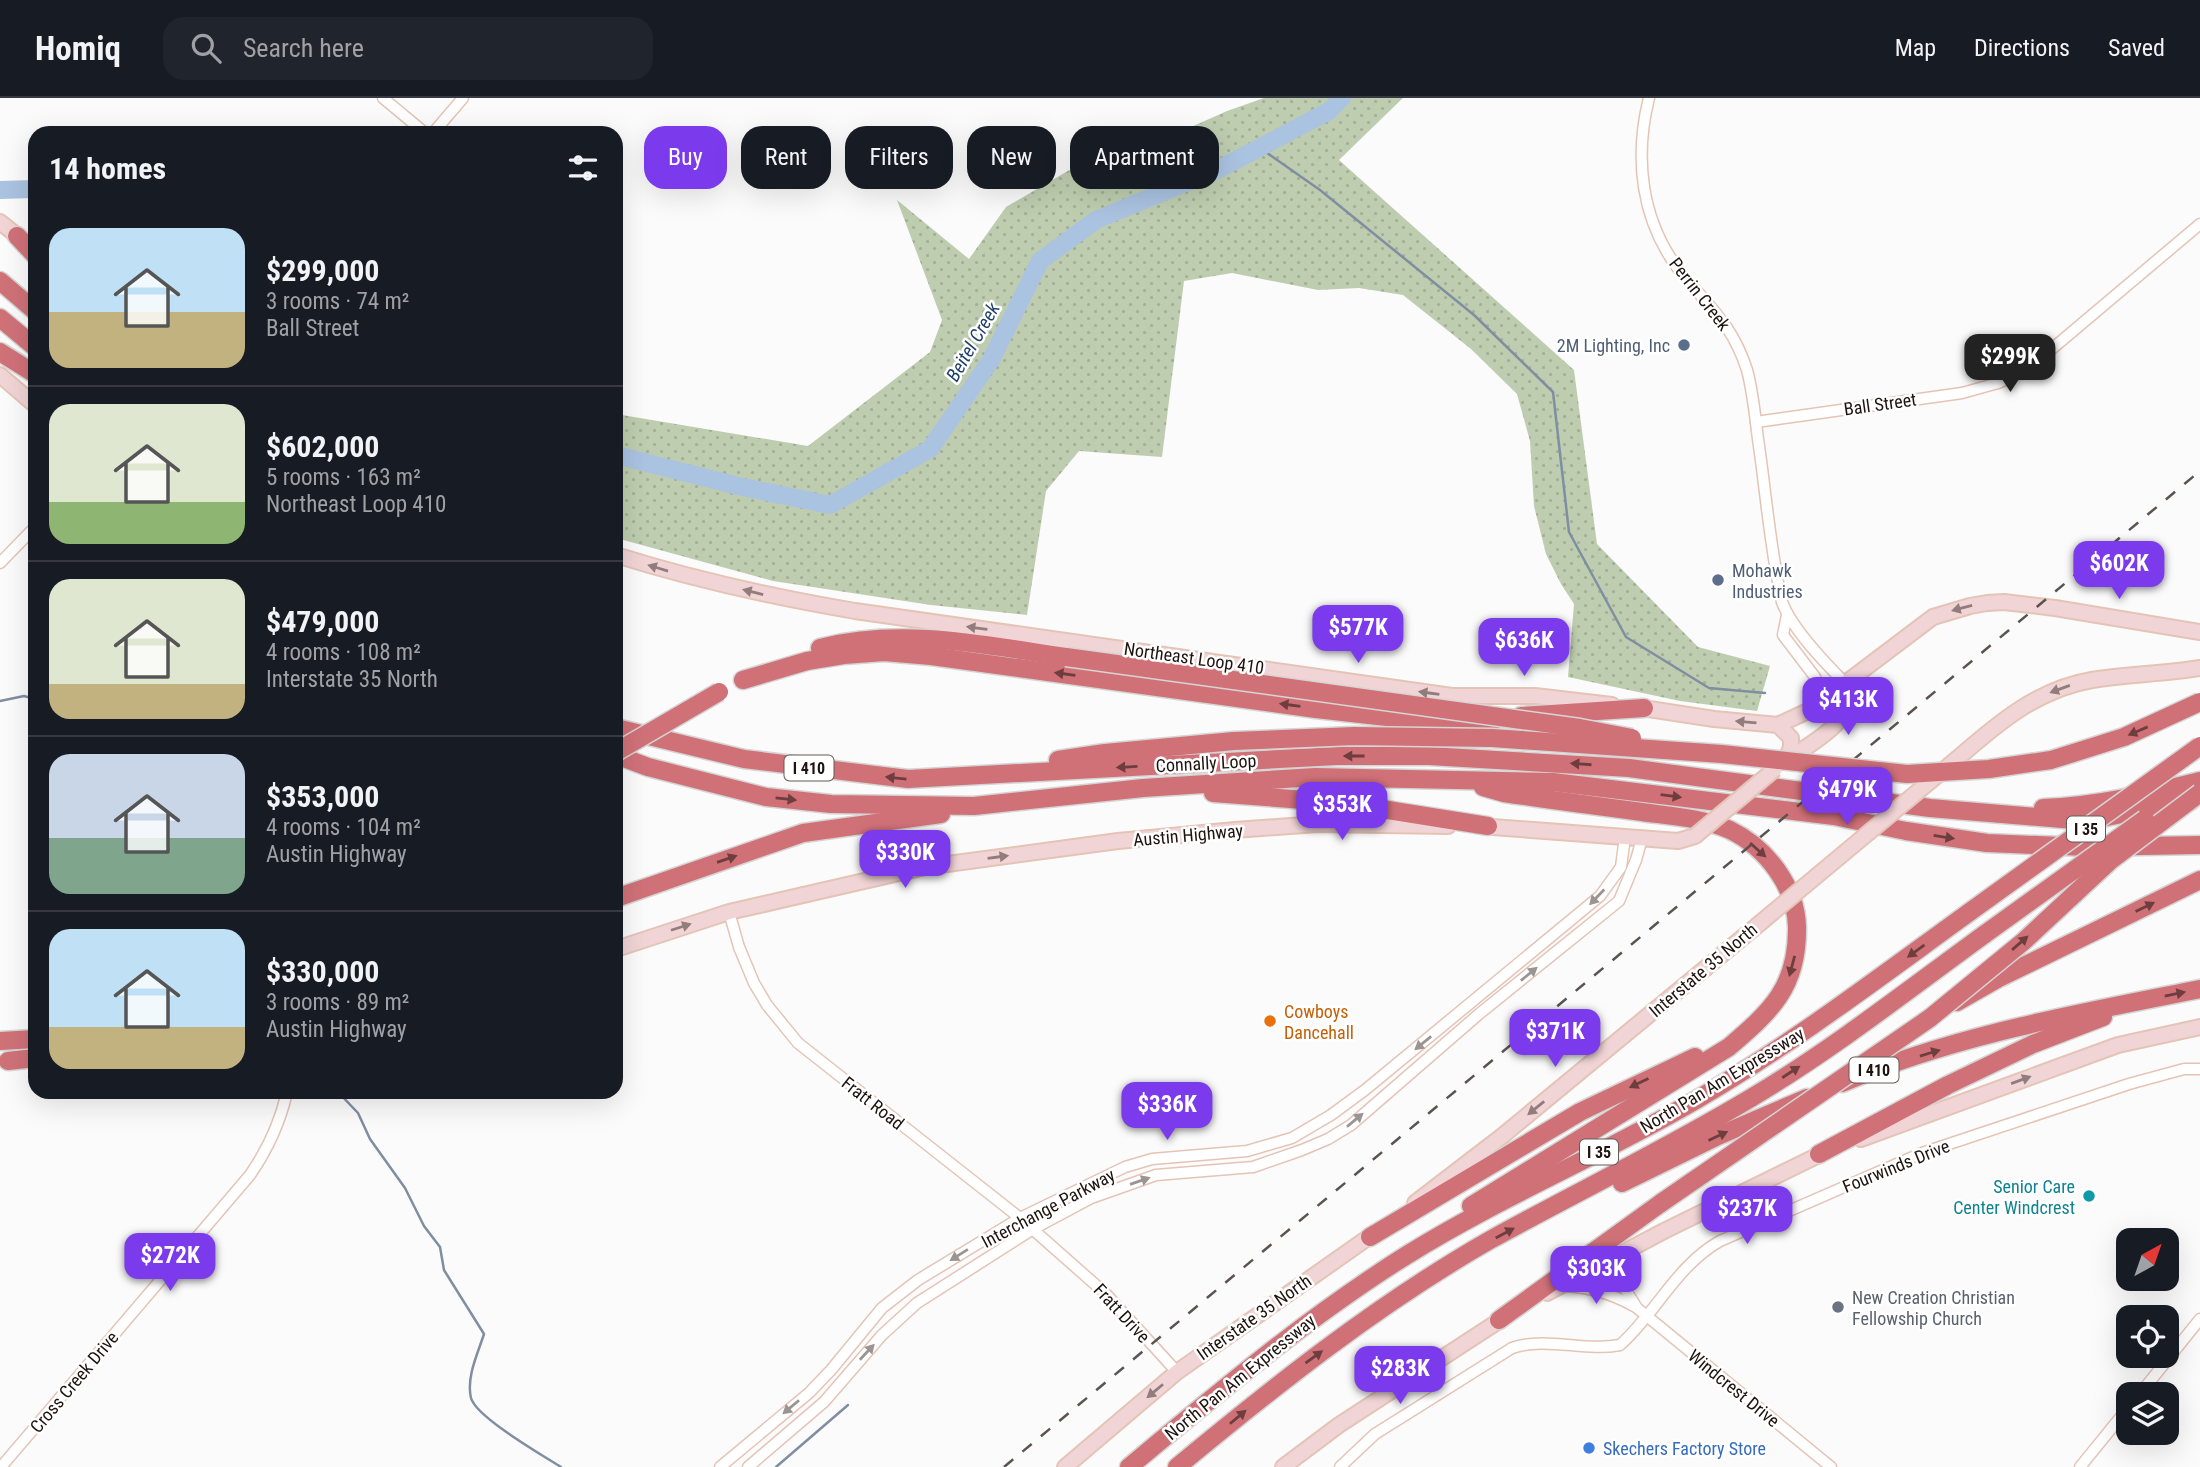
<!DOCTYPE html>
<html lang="en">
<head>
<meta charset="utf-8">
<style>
  body { margin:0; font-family:"Roboto Condensed",sans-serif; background:#20242c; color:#f1f3f6; height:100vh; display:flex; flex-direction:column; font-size:26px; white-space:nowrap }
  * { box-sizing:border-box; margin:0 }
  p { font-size:23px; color:#9ea1a6 }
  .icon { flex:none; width:38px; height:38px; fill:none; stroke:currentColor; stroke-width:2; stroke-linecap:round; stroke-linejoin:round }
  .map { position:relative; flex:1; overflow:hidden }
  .details { position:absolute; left:28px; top:28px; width:595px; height:973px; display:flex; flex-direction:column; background:#171b24; border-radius:21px; box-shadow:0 7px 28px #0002 }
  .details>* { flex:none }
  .hud { position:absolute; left:644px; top:28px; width:665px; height:63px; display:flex; gap:14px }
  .needle { width:46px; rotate:40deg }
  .fabs { position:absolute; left:2116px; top:1130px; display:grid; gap:14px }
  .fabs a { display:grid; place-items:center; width:63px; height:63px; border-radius:14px; background:#171b24; box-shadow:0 7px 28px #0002; font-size:35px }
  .price { position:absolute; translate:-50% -60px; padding:0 16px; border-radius:14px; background:#7c3aed; color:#fff; font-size:23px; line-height:46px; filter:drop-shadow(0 2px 4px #0008) }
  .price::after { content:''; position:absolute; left:50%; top:42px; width:21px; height:16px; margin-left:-10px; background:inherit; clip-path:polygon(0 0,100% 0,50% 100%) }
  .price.on { background:#222; color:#fff }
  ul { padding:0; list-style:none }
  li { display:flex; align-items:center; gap:21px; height:175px; padding:0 21px }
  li+li { border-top:2px solid #363941 }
  li span { display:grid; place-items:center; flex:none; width:196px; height:140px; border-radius:21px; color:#555 }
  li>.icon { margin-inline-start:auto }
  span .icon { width:84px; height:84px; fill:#fffc; stroke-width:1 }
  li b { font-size:30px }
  h2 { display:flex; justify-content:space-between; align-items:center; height:84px; padding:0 21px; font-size:30px }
  .pill { padding:0 24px; border-radius:21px; background:#171b24; box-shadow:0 7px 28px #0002; font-size:24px; line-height:63px }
  .pill.on { background:#7c3aed; color:#fff }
  header { display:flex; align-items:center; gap:42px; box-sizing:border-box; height:98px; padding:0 35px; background:#171b24; border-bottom:2px solid #363941 }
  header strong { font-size:33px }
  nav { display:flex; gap:38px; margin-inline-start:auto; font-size:24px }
  .search { width:490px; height:63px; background:#20242c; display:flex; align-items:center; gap:18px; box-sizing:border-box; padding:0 24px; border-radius:21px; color:#9ea1a6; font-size:26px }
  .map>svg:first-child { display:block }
  .grass { fill:url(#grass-dots) }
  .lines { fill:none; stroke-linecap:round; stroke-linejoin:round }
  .stream { stroke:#808ea2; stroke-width:2.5 }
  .river { stroke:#aac3e1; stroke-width:18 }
  .minor-casing { stroke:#e4c4b6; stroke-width:13 }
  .secondary-casing { stroke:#e4c4b6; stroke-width:18 }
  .motorway-casing { stroke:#d6d5d4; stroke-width:21 }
  .minor { stroke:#fff; stroke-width:10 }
  .secondary { stroke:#f1d4d6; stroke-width:14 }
  .motorway { stroke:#d07178; stroke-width:18 }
  .rail { stroke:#5b534f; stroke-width:2.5; stroke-dasharray:12 12; stroke-linecap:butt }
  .secondary-bridge-casing { stroke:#e4c4b6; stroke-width:18; stroke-linecap:butt }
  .motorway-bridge-casing { stroke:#d6d5d4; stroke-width:21; stroke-linecap:butt }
  .secondary-bridge { stroke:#f1d4d6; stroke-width:14 }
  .motorway-bridge { stroke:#d07178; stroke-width:18 }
  .oneway { fill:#927d7c }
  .oneway2 { fill:#6e3d3e }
  .oneway3 { fill:#9a9593 }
  .service-dot { fill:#5c6f8a; stroke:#fff; stroke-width:2.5 }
  .food-dot { fill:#e8710a; stroke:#fff; stroke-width:2.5 }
  .culture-dot { fill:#0f9aa8; stroke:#fff; stroke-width:2.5 }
  .worship-dot { fill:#6b7280; stroke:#fff; stroke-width:2.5 }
  .shop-dot { fill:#3f7fe0; stroke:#fff; stroke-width:2.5 }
  .labels { text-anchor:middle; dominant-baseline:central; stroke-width:5; stroke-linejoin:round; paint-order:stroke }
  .shield { fill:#fff; stroke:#625a56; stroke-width:2 }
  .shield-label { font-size:16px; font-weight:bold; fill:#1e130e }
  .street-label { font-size:18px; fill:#1e130e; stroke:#fff }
  .service-label { font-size:18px; fill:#4e5e75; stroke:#fff; text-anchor:end }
  .food-label { font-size:18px; fill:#c56008; stroke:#fff; text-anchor:start }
  .culture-label { font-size:18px; fill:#0d838f; stroke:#fff; text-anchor:end }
  .worship-label { font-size:18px; fill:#5b616d; stroke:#fff; text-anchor:start }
  .shop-label { font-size:18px; fill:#366cbe; stroke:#fff; text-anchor:start }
  .water-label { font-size:19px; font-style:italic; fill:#1f4169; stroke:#fff }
</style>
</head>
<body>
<header>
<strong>Homiq</strong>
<div class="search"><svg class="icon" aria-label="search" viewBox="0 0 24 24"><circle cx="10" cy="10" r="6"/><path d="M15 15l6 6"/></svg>Search here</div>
<nav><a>Map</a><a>Directions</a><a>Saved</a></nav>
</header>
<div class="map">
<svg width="2200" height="1369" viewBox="0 0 2200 1369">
  <defs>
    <pattern id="grass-dots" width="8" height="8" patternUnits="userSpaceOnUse" patternTransform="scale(1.75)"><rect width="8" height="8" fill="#becdaf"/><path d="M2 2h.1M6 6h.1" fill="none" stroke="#a3af95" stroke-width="1.8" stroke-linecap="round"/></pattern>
  </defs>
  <rect width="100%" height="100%" fill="#fbfbfb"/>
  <!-- grass -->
  <path class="grass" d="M1264 0H1403L1339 62 1574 272 1597 446 1698 549 1770 568 1757 613 1680 603 1568 579 1574 506 1561 486 1546 456 1534 408 1530 343 1517 296 1471 251 1403 197 1359 190 1318 192 1232 175 1184 183 1162 359 1079 353 1046 393 1027 517 931 507 773 483 616 440V316L808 348 930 254 942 222 897 102 969 161 1006 109 1078 67 1135 54 1227 13Z"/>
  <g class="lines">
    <!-- stream -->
    <g class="stream">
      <path d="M1260 50 1320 92 1474 217 1553 294 1569 434 1626 539 1709 590 1765 595"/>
      <path d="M0 603 24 598 35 601"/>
      <path d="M338 994 358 1015 370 1041 405 1090 424 1128 440 1149 444 1172 484 1236C478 1255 466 1279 471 1300 476 1319 542 1357 561 1369"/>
      <path d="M776 1369 848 1307"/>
    </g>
    <!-- river -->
    <g class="river">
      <path d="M0 92 35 91"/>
      <path d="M616 357 738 388 830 407 930 351 991 262 1040 163 1096 122 1219 71 1329 13 1342 0"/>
    </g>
    <!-- minor casing -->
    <g class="minor-casing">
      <g id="minor">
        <path d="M383 0 425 35"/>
        <path d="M1649 0C1634 60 1641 122 1679 172 1708 208 1732 225 1747 272 1753 294 1755 318 1758 341 1766 395 1770 451 1782 504 1792 531 1825 565 1846 586"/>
        <path d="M433 35 463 0"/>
        <path d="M1756 324 1962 295 1998 285 2015 277 2047 255 2200 126"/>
        <path d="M0 465 35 429"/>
        <path d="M1787 517 1783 537 1815 579 1820 593 1812 608"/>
        <path d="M729 814 739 849 754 885 767 907 798 945 1020 1120 1106 1196 1177 1274"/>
        <path d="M1619 1156 1620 1183 1637 1210 1831 1369"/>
        <path d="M1562 1188C1589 1189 1610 1195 1634 1208"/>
        <path d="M2139 1297 2200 1221"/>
        <path d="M1 1369 250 1077C268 1051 280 1025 287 994"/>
        <path d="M720 1369 809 1295 831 1272 882 1210 918 1182 1020 1120 1125 1069 1152 1061 1247 1053 1292 1040 1331 1017 1365 992 1600 798 1621 769 1625 739"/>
        <path d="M748 1369 824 1304 882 1237 917 1205 1033 1131 1091 1100 1156 1077 1253 1069 1302 1052 1328 1041 1351 1027 1479 916 1619 803 1636 762 1642 740"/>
        <path d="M1340 1369 1375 1336 1512 1250C1547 1238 1584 1254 1620 1247 1656 1215 1677 1167 1720 1143L1922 1055 2129 986 2184 971H2200"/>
        <path d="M2080 1369 2128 1310"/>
      </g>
    </g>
    <!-- secondary casing -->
    <g class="secondary-casing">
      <g id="secondary">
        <path d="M0 124 25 144"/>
        <path d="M0 277 35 307"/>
        <path d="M616 457C695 482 773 499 855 513L1452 598H1535L1612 607"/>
        <path d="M1636 609 1714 621 1778 627 1810 612 1933 519 1970 508 1987 505 2004 504 2055 510 2200 534"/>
        <path d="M1778 627 1791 640V650L1784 664"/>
        <path d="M1958 660C1998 625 2038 591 2092 582 2128 576 2164 576 2200 570"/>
        <path d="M1786 663C1811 644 1860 623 1846 586"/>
        <path d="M1479 728 1678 743 1695 738"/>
        <path d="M616 851 729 814 925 769 1118 743 1235 732 1318 726 1448 728"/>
        <path d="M1861 1041 2118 947 2200 929"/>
        <path d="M1415 1105 1501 1039 1759 826"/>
        <path d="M1547 1195 1664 1133 1829 1052"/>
        <path d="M1065 1369 1177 1274 1376 1134"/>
        <path d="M1283 1369 1339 1327 1508 1217"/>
      </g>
    </g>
    <!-- motorway casing -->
    <g class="motorway-casing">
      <g id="motorway">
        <path d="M17 138 35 157"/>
        <path d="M0 183 35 213"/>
        <path d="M0 220 35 249"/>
        <path d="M0 254 35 276"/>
        <path d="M820 550C901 529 985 547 1066 559"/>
        <path d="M743 582 807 563 844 557 884 554 931 558 1316 611 1431 624 1492 635"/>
        <path d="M1521 618 1644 610"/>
        <path d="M616 630 744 661 908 681 1337 658H1429L1629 670 1930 710 2086 723 2190 703"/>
        <path d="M616 657 648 669 766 699 831 706 974 708 1143 690 1315 679 1553 684 1834 718 1906 733 1987 745 2086 749 2200 747"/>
        <path d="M1058 662 1105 655 1234 643"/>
        <path d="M1213 695 1344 705 1488 728"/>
        <path d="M2043 710C2097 708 2148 696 2200 683"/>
        <path d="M616 800 803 735 941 716"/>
        <path d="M1957 904 1999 880 2200 782"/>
        <path d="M0 943 35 941"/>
        <path d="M8 963 35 960"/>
        <path d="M1842 985C1955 937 2080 915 2200 891"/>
        <path d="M1819 1056 1948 987 2033 946 2103 919"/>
        <path d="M1622 1085 1718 1038 1807 1000"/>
        <path d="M1471 1108 1729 949C1771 913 1798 889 1797 829 1796 789 1767 750 1730 732 1703 720 1671 718 1642 714 1596 708 1550 702 1504 695L1483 689"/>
        <path d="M1370 1139 1580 1014 1695 959"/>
        <path d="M1499 1222 1661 1105"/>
        <path d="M1129 1369C1219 1294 1308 1219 1407 1157 1500 1099 1602 1057 1696 1002 1792 946 1881 878 1971 813"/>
        <path d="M1177 1369C1276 1287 1378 1206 1490 1142 1577 1094 1666 1051 1751 1000 1833 951 1908 892 1985 836"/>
      </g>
    </g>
    <!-- minor -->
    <use href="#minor" class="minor"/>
    <!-- secondary -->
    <use href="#secondary" class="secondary"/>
    <!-- motorway -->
    <use href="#motorway" class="motorway"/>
    <!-- rail -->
    <path class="rail" d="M1004 1369 2200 373"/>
    <!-- secondary-bridge casing -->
    <g class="secondary-bridge-casing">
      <g id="secondary-bridge">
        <path d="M1695 738 1775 671"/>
        <path d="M1759 826 1958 660"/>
      </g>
    </g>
    <!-- motorway-bridge casing -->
    <g class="motorway-bridge-casing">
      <g id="motorway-bridge">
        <path d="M1066 559 1580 630 1632 640"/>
        <path d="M1234 643 1354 638 1492 640 1722 656 1907 676 1989 671 2051 662 2124 639 2200 604"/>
        <path d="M616 654 719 594"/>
        <path d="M1971 813 2200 648"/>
        <path d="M1985 836 2145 721"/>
        <path d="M1661 1105 1930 920 2024 843 2111 762 2200 695"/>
      </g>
    </g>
    <!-- secondary-bridge -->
    <use href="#secondary-bridge" class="secondary-bridge"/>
    <!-- motorway-bridge -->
    <use href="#motorway-bridge" class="motorway-bridge"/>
  </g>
  <!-- one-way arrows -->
  <defs><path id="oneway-solid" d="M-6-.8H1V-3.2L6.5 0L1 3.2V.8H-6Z" transform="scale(1.75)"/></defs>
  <g class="oneway">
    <use href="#oneway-solid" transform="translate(658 470) rotate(-163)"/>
    <use href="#oneway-solid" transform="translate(753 494) rotate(-166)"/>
    <use href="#oneway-solid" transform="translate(1962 510) rotate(165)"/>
    <use href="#oneway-solid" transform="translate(977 530) rotate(-173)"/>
    <use href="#oneway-solid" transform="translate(2060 591) rotate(160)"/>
    <use href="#oneway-solid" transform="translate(1429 595) rotate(-172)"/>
    <use href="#oneway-solid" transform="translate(1746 624) rotate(-175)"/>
    <use href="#oneway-solid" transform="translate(998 759) rotate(-8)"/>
    <use href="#oneway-solid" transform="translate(681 829) rotate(-18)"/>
    <use href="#oneway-solid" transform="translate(2021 982) rotate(-20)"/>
    <use href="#oneway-solid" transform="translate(1536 1010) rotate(141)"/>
    <use href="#oneway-solid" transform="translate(1155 1293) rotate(140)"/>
  </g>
  <g class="oneway2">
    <use href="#oneway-solid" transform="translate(1065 576) rotate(-172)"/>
    <use href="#oneway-solid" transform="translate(1290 607) rotate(-172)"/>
    <use href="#oneway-solid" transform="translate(2138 633) rotate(157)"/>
    <use href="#oneway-solid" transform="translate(1354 658) rotate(180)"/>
    <use href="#oneway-solid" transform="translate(1581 666) rotate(-176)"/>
    <use href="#oneway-solid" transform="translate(1127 669) rotate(177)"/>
    <use href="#oneway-solid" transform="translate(896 680) rotate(-174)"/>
    <use href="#oneway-solid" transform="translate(1671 698) rotate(7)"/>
    <use href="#oneway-solid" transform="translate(786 701) rotate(6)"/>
    <use href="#oneway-solid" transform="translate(1944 739) rotate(9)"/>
    <use href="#oneway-solid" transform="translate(1758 752) rotate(42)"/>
    <use href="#oneway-solid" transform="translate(727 761) rotate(-19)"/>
    <use href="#oneway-solid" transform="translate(2145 809) rotate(-26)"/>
    <use href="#oneway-solid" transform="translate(2020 845) rotate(-41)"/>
    <use href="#oneway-solid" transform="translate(1916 853) rotate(144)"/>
    <use href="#oneway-solid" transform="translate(1792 868) rotate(105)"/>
    <use href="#oneway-solid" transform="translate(2175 896) rotate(-11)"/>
    <use href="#oneway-solid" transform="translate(1930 955) rotate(-17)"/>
    <use href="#oneway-solid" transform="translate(1791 974) rotate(-33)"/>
    <use href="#oneway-solid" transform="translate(1639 985) rotate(154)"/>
    <use href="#oneway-solid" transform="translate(1718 1038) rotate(-25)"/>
    <use href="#oneway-solid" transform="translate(1505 1135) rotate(-28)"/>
    <use href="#oneway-solid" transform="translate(1314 1259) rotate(-36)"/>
    <use href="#oneway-solid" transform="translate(1238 1319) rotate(-40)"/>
  </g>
  <g class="oneway3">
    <use href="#oneway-solid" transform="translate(1597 799) rotate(134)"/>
    <use href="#oneway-solid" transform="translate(1529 876) rotate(-39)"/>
    <use href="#oneway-solid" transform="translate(1423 945) rotate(141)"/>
    <use href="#oneway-solid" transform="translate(1355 1022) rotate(-40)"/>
    <use href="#oneway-solid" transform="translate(1140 1083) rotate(-19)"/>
    <use href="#oneway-solid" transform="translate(959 1157) rotate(148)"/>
    <use href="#oneway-solid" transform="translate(867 1254) rotate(-47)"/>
    <use href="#oneway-solid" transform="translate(791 1309) rotate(140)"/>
  </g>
  <!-- markers -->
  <g class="service-dot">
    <circle cx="1684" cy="247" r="7"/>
    <circle cx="1718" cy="482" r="7"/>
  </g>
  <circle class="food-dot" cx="1270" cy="923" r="7"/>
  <circle class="culture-dot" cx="2089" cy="1098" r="7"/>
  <circle class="worship-dot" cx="1838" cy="1209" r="7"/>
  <circle class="shop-dot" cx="1589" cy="1350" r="7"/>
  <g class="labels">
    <!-- shield labels -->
    <g class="shield">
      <rect x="784.5" y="657.5" width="49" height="25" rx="5"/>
      <rect x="2067" y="718.5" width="38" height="25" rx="5"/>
      <rect x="1849.5" y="959.5" width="49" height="25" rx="5"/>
      <rect x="1580" y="1041.5" width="38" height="25" rx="5"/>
    </g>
    <g class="shield-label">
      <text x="809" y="670">I 410</text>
      <text x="2086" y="731">I 35</text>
      <text x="1874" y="972">I 410</text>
      <text x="1599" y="1054">I 35</text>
    </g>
    <!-- street labels -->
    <g class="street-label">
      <text transform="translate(1700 196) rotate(52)">Perrin Creek</text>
      <text transform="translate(1880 306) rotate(-8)">Ball Street</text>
      <text transform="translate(1194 560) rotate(8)">Northeast Loop 410</text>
      <text transform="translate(1206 665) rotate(-3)">Connally Loop</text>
      <text transform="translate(1188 737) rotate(-5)">Austin Highway</text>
      <text transform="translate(1703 872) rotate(-40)">Interstate 35 North</text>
      <text transform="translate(1722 982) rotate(-31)">North Pan Am Expressway</text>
      <text transform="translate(873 1005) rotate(38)">Fratt Road</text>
      <text transform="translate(1896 1068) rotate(-22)">Fourwinds Drive</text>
      <text transform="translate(1048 1110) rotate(-28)">Interchange Parkway</text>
      <text transform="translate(1122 1215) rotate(47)">Fratt Drive</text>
      <text transform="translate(1254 1219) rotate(-35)">Interstate 35 North</text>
      <text transform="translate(1240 1279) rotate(-39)">North Pan Am Expressway</text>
      <text transform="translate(74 1284) rotate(-50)">Cross Creek Drive</text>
      <text transform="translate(1734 1290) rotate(39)">Windcrest Drive</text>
    </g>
    <!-- service labels -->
    <g class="service-label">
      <text x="1670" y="247">2M Lighting, Inc</text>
      <text x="1732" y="472" text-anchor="start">Mohawk<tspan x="1732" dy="21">Industries</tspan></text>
    </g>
    <!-- food labels -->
    <g class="food-label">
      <text x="1284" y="913">Cowboys<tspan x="1284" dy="21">Dancehall</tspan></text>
    </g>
    <!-- culture labels -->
    <g class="culture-label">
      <text x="2075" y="1088">Senior Care<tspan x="2075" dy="21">Center Windcrest</tspan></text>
    </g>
    <!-- worship labels -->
    <g class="worship-label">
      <text x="1852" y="1199">New Creation Christian<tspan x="1852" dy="21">Fellowship Church</tspan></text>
    </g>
    <!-- shop labels -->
    <g class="shop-label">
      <text x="1603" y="1350">Skechers Factory Store</text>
    </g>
    <!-- water labels -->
    <g class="water-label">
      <text transform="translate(973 244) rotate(-60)">Beitel Creek</text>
    </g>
  </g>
</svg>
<div class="fabs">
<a><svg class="needle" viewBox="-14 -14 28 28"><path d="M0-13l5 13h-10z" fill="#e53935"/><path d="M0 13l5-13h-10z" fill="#9ea1a6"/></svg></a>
<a><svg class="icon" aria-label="locate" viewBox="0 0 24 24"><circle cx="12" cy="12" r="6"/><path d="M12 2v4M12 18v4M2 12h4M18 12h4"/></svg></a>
<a><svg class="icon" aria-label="layers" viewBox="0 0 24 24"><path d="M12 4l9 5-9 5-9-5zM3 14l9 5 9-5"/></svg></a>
</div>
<b class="price on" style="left:2010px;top:296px">$299K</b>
<b class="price" style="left:2119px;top:503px">$602K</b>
<b class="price" style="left:1358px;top:567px">$577K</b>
<b class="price" style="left:1524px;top:580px">$636K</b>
<b class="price" style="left:1848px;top:639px">$413K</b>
<b class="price" style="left:1847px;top:729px">$479K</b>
<b class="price" style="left:1342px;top:744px">$353K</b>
<b class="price" style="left:905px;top:792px">$330K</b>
<b class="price" style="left:1555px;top:971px">$371K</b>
<b class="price" style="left:1167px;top:1044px">$336K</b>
<b class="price" style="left:1747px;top:1148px">$237K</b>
<b class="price" style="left:170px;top:1195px">$272K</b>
<b class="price" style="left:1596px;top:1208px">$303K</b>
<b class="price" style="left:1400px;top:1308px">$283K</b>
<div class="hud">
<a class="pill on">Buy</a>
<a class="pill">Rent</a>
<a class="pill">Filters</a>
<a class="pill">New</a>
<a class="pill">Apartment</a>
</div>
<section class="details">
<h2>14 homes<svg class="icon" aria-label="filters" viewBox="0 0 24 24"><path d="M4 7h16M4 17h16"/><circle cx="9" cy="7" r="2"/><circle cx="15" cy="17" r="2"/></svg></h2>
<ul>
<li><span style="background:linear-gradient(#bfe0f5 60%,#c2b280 0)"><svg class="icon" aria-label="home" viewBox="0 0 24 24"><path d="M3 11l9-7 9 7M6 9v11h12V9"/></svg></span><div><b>$299,000</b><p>3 rooms · 74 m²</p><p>Ball Street</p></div></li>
<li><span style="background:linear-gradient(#dfe7d0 70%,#8fb573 0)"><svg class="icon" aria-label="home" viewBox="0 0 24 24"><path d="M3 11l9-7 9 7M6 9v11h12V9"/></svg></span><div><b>$602,000</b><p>5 rooms · 163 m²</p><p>Northeast Loop 410</p></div></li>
<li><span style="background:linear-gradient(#dfe7d0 75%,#c2b280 0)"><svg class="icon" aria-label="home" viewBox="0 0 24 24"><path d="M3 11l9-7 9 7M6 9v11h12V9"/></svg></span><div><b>$479,000</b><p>4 rooms · 108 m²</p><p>Interstate 35 North</p></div></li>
<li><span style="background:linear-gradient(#c9d6e8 60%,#7fa58c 0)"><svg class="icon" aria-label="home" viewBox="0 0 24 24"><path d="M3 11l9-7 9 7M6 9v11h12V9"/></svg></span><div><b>$353,000</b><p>4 rooms · 104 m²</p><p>Austin Highway</p></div></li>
<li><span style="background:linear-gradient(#bfe0f5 70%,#c2b280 0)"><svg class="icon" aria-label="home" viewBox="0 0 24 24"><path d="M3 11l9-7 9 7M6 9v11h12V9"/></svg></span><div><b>$330,000</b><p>3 rooms · 89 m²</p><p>Austin Highway</p></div></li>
</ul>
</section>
</div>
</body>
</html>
